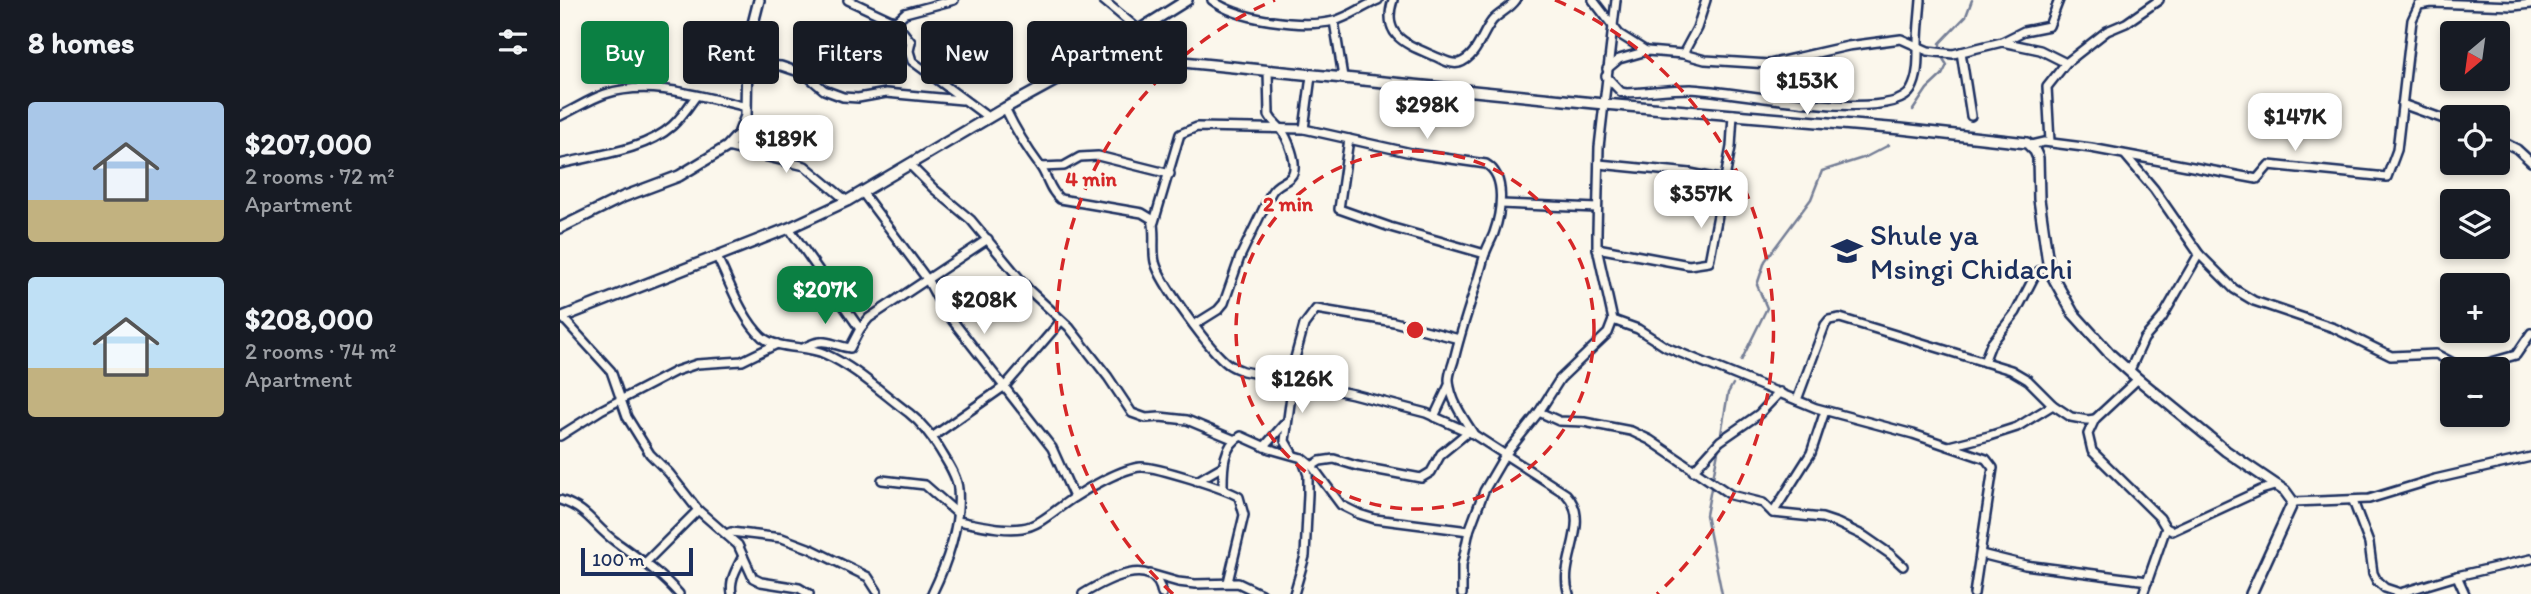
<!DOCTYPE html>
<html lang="en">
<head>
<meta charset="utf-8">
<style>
  body { margin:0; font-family:Itim,sans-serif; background:#242831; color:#f1f3f6; height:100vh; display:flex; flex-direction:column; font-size:26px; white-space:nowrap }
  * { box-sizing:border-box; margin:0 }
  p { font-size:23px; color:#9ea1a6 }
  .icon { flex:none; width:38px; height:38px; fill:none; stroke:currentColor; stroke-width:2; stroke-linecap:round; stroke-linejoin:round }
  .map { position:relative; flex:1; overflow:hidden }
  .panel { display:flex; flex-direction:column; background:#171b24; width:560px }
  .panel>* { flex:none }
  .top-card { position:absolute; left:21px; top:21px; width:665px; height:63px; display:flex; gap:14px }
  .needle { width:46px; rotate:209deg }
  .controls { position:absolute; left:1880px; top:21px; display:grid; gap:14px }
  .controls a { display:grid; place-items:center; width:70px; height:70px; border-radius:7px; background:#171b24; box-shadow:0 4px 10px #0003; font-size:35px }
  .scale { position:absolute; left:21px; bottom:18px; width:112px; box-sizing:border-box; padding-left:7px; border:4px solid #1b2f5e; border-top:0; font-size:19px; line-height:24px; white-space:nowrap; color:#1b2f5e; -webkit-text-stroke:5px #fbf7ec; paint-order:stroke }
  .price { position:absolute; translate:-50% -60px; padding:0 16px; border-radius:14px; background:#fff; color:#222; font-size:23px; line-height:46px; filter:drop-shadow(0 2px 4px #0008) }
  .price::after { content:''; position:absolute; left:50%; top:42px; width:21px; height:16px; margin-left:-10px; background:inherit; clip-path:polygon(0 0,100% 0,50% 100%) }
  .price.current { background:#0b8043; color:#fff }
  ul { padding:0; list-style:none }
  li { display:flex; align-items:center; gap:21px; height:175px; padding:0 28px }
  li span { display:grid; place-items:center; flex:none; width:196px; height:140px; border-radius:7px; color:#555 }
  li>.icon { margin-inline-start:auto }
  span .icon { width:84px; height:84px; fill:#fffc; stroke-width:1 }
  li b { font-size:30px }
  h2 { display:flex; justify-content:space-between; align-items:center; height:84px; padding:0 28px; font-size:30px }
  .chip { padding:0 24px; border-radius:7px; background:#171b24; box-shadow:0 4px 10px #0003; font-size:24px; line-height:63px }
  .chip.current { background:#0b8043; color:#fff }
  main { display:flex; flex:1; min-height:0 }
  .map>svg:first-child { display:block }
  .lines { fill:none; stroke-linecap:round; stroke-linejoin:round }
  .stream { stroke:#747e96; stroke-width:2.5 }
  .minor-casing { stroke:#1b2f5e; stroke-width:12 }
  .tertiary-casing { stroke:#1b2f5e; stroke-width:14 }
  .minor { stroke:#fbf7ec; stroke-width:7 }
  .tertiary { stroke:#fbf7ec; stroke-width:9 }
  .ring { fill:none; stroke:#d62828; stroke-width:3.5; stroke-dasharray:12 9 }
  .labels { text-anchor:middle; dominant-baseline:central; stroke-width:5; stroke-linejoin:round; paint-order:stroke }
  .poi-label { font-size:30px; fill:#1b2f5e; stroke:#fbf7ec; text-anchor:start }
  .centre { fill:#d62828; stroke:#fbf7ec; stroke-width:3.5 }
  .ring-label { font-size:21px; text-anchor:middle; font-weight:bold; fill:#d62828; stroke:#fbf7ec; stroke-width:5; stroke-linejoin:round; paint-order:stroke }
</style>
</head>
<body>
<main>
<section class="panel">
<h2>8 homes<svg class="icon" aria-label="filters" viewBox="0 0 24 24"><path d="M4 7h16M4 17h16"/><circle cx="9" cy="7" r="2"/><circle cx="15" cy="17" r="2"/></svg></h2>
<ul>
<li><span style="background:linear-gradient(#a9c7e8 70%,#c2b280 0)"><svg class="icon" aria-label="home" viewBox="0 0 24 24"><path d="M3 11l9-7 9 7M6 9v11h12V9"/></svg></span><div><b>$207,000</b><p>2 rooms · 72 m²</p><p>Apartment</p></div></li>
<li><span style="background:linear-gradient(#bfe0f5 65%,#c2b280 0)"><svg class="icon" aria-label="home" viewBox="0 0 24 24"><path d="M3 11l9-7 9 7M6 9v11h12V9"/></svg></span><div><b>$208,000</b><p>2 rooms · 74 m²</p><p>Apartment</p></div></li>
</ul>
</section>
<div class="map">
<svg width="1971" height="594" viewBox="0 0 1971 594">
  <rect width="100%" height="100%" fill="#fbf7ec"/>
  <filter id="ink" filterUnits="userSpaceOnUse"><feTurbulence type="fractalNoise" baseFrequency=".0143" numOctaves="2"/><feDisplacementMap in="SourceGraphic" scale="14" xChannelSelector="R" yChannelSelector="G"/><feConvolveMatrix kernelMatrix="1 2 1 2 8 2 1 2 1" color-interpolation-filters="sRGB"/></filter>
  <g filter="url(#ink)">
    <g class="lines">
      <!-- stream -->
      <g class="stream">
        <path d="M1353 110 1367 89 1382 75 1387 65 1380 54V43L1406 16 1412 0"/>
        <path d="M1181 361 1207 308 1197 285 1205 261 1251 199 1262 171 1306 157 1329 145"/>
        <path d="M1160 440 1168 393 1173 384"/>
        <path d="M1159 446 1146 515 1162 594"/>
      </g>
      <!-- minor casing -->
      <g class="minor-casing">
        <g id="minor">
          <path d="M288 0 335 22 351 42 349 51 352 61 429 118"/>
          <path d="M543 0 579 30"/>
          <path d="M652 0C677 20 742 28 774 21 789 17 804 6 818 0"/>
          <path d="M833 0C821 36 846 44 874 56 882 59 890 65 899 63 917 57 921 35 932 21 939 13 950 9 956 0"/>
          <path d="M1033 0 1059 34 1086 51"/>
          <path d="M774 21 783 77"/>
          <path d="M335 22 345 13 394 0"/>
          <path d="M1442 42 1480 50 1506 63"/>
          <path d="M1401 52 1411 116"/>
          <path d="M1123 54 1137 28 1146 0"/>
          <path d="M187 64 221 66 245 74 264 90 283 97 298 98 326 93 402 100"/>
          <path d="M1047 69 1059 59 1087 51 1123 54 1145 60 1209 64 1288 46 1341 39 1368 51 1393 54 1442 42 1464 31 1489 26 1499 0"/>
          <path d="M1046 76 1061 92 1066 93C1088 92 1109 89 1131 89 1169 90 1331 125 1351 90 1359 76 1358 58 1358 43 1358 29 1360 14 1361 0"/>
          <path d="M1842 104 1892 122"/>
          <path d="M445 108C456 131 465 146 480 166 488 177 489 190 500 199L582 213 592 219C596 233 592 248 595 262 600 282 651 352 668 364 672 367 678 369 683 371L793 394 866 413 913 434 1006 494C1033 522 997 563 1009 594"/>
          <path d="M0 116C15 109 30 99 45 94 91 79 142 97 187 107"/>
          <path d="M744 129 751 76"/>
          <path d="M789 139 779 209 830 227 925 254"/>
          <path d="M1937 139 1957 149 1971 162"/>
          <path d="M1490 142 1487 87 1506 63 1547 31 1566 23 1599 0"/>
          <path d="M1471 145 1484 142 1531 148 1697 179 1709 165 1827 177 1837 150 1852 20 1859 5 1872 3 1953 6 1971 4"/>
          <path d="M167 147 245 166 287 201"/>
          <path d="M1566 156 1594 189 1639 254 1674 289 1694 301 1774 328 1831 356 1876 354 1901 367 1921 365 1956 355 1971 333"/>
          <path d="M0 164C36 155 84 151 112 126 122 117 129 106 136 96"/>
          <path d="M349 164 374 189 411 220 469 290 509 327 548 377 572 413 586 418 600 417 627 420 675 440"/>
          <path d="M1039 164 1130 173 1165 180"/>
          <path d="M481 167 504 166 520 157 538 156 610 174"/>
          <path d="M302 192 367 279 382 307 492 448 514 497"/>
          <path d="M941 204 1037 208"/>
          <path d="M594 222 620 134 637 127 744 129 856 154 926 164C947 176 941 213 934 233 931 241 926 249 924 257 915 292 902 325 894 360 892 367 889 373 889 380 890 399 903 418 913 433"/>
          <path d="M229 228 300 329 309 318 428 239"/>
          <path d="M1037 248 1129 265 1149 262 1171 147 1173 114"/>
          <path d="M157 257C170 283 181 317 202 337 218 350 246 345 265 354 295 367 322 393 349 413 363 424 371 435 380 450 387 462 397 476 398 489 401 525 387 563 372 594"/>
          <path d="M2 317 51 371 67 417 90 454 109 473 138 510 178 545 193 578 201 582 239 588 249 594"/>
          <path d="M1053 320 1078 329 1106 347 1256 408 1353 434 1426 459 1433 468 1414 594"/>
          <path d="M634 325 658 310 664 303 680 257 711 193C717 182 727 183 732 175 739 164 727 136 720 128 715 123 712 121 709 115L708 70"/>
          <path d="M245 347C267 336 269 345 290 348L300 329"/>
          <path d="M1424 362 1431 344 1456 312 1474 277 1479 271 1489 268"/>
          <path d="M1570 370 1584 339 1602 318 1639 254"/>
          <path d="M729 380 744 325 756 309 834 322 899 339"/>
          <path d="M1237 400 1265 325 1269 320 1280 318 1451 370 1468 380 1493 405 1511 417 1527 420 1535 419 1528 434 1532 451 1600 518 1606 528 1583 594"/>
          <path d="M979 412 999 421 1024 422 1071 431 1090 440 1171 495 1203 503 1213 513 1262 518 1277 523 1304 536 1330 554 1343 566"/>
          <path d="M874 417 889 385"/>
          <path d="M1535 419 1578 379"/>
          <path d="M0 436 41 410 116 371 137 364 182 361 217 344"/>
          <path d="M372 437 445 386 501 321"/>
          <path d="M1389 446 1429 436 1457 427 1493 405"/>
          <path d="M704 447 725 423"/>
          <path d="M732 453 725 441 733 381"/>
          <path d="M752 466 760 461 774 459 797 466 861 478 871 472 881 454 908 432"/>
          <path d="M1133 471 1160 441 1199 414 1220 392"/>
          <path d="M322 480 365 485 397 513"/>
          <path d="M637 481 663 466"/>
          <path d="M663 489C663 470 662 446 681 436L710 449 742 458 752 466 781 505 799 514 815 519 909 531"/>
          <path d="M0 500C30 510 33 526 56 542 78 558 101 573 119 594"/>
          <path d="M1793 501 1809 543 1813 573 1817 581 1825 588 1840 593 1897 576 1971 559"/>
          <path d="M1733 502 1809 499 1875 479 1971 457"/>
          <path d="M1213 513 1251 453 1265 411"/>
          <path d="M397 521C417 524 442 531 462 528 480 526 497 508 513 498 528 488 563 468 581 467 595 466 667 489 679 497L684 515 668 582"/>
          <path d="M1606 528 1612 531 1701 490 1718 485"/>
          <path d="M167 534 171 532 222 538 251 549 308 577 317 591"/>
          <path d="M1421 554 1465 565 1588 581"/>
          <path d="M85 563 138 510"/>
          <path d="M590 574 618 582 635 584 678 583 701 594"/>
          <path d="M1897 576 1905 594"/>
          <path d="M172 594C169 580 177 568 183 556"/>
          <path d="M523 594C544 581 595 553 602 594"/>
          <path d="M734 594 745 556 748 494V475L742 458"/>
          <path d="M902 594V565L909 531 924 491 945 455 979 412 1000 379 1048 333 1053 320 1037 248V232L1039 147 1056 0"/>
        </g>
      </g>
      <!-- tertiary casing -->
      <g class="tertiary-casing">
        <g id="tertiary">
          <path d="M534 64 560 59 603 60 1044 104 1341 129 1467 143 1475 151 1478 158 1479 199 1489 270 1513 313 1550 354 1578 379 1666 451 1725 491 1733 502 1691 594"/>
          <path d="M0 228 63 197 119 176 167 147 179 134 186 116 187 47 199 0"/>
          <path d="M0 318 229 228 287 201 445 108 509 73 534 64 579 30 627 0"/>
        </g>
      </g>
      <!-- minor -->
      <use href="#minor" class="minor"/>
      <!-- tertiary -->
      <use href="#tertiary" class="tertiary"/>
    </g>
  </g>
  <!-- distance rings -->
  <g class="ring">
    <circle cx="855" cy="330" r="179"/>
    <path d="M613 594A358 358 0 0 1 715 0M995 0A358 358 0 0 1 1097 594"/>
  </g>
  <!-- icons -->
  <defs>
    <g id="school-bare" transform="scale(2.415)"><path d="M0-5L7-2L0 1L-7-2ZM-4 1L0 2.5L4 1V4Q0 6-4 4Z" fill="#1b2f5e" stroke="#fbf7ec" stroke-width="2.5" paint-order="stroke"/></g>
  </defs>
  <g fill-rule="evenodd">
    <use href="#school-bare" x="1287" y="251"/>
  </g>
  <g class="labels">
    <!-- poi labels -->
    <g class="poi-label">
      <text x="1310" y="234">Shule ya<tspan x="1310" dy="34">Msingi Chidachi</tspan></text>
    </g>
  </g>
  <circle cx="855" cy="330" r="10" class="centre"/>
  <g class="ring-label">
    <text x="531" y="186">4 min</text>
    <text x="728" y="211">2 min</text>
  </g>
</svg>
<div class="controls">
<a><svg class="needle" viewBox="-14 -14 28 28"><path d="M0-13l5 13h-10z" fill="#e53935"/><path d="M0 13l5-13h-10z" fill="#9ea1a6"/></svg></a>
<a><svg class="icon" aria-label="locate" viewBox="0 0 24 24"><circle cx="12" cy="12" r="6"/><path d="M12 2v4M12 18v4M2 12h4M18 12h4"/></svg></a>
<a><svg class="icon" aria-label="layers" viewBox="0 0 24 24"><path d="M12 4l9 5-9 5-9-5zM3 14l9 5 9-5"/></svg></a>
<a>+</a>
<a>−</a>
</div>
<div class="scale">100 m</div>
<b class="price" style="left:1247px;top:117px">$153K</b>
<b class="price" style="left:867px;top:141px">$298K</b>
<b class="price" style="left:1735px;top:153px">$147K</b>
<b class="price" style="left:226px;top:175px">$189K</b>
<b class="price" style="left:1141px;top:230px">$357K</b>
<b class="price current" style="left:265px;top:326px">$207K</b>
<b class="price" style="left:424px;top:336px">$208K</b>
<b class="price" style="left:742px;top:415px">$126K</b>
<div class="top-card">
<a class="chip current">Buy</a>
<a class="chip">Rent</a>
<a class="chip">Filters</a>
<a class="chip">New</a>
<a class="chip">Apartment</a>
</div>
</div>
</main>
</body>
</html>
